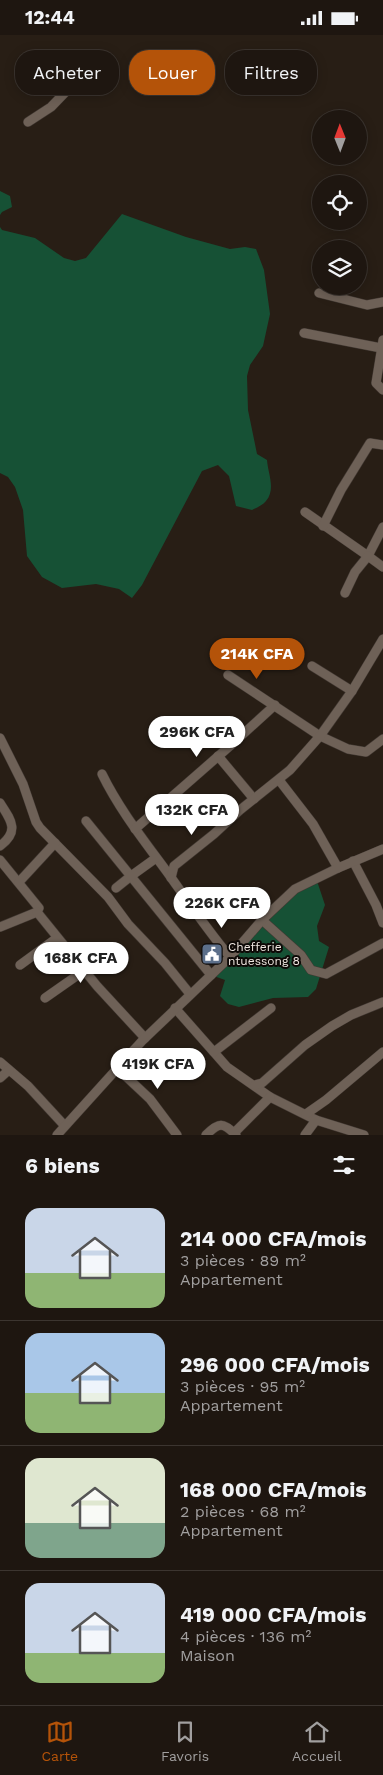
<!DOCTYPE html>
<html lang="fr">
<head>
<meta charset="utf-8">
<style>
  body { margin:0; font-family:"Work Sans",sans-serif; background:#2b231e; color:#f1f3f6; height:100vh; display:flex; flex-direction:column; font-size:19px; white-space:nowrap }
  * { box-sizing:border-box; margin:0 }
  p { font-size:16px; color:#a19f9f }
  .icon { flex:none; width:28px; height:28px; fill:none; stroke:currentColor; stroke-width:2; stroke-linecap:round; stroke-linejoin:round }
  .map { position:relative; height:1100px; overflow:hidden }
  .panel { display:flex; flex-direction:column; background:#1e1610; flex:1 }
  .panel>* { flex:none }
  .hud { position:absolute; left:15px; top:15px; width:354px; height:45px; display:flex; gap:10px }
  .needle { width:32px; rotate:359deg }
  .fabs { position:absolute; left:312px; top:75px; display:grid; gap:10px }
  .fabs a { display:grid; place-items:center; width:55px; height:55px; border-radius:50%; background:#1e1610; box-shadow:0 2px 12px #0003,0 0 0 1px #3c3530; font-size:25px }
  .price { position:absolute; translate:-50% -42px; padding:0 11px; border-radius:18px; background:#fff; color:#222; font-size:16px; line-height:32px; filter:drop-shadow(0 1px 2px #0008) }
  .price::after { content:''; position:absolute; left:50%; top:30px; width:15px; height:11px; margin-left:-8px; background:inherit; clip-path:polygon(0 0,100% 0,50% 100%) }
  .price.on { background:#b45309; color:#fff }
  ul { padding:0; list-style:none }
  li { display:flex; align-items:center; gap:15px; height:125px; padding:0 25px }
  li+li { border-top:1px solid #3c3530 }
  li span { display:grid; place-items:center; flex:none; width:140px; height:100px; border-radius:15px; color:#555 }
  li>.icon { margin-inline-start:auto }
  span .icon { width:60px; height:60px; fill:#fffc; stroke-width:1 }
  li b { font-size:21px }
  h2 { display:flex; justify-content:space-between; align-items:center; height:60px; padding:0 25px; font-size:21px }
  .chip { padding:0 18px; border-radius:20px; background:#1e1610; box-shadow:0 2px 12px #0003,0 0 0 1px #3c3530; font-size:18px; line-height:45px }
  .chip.on { background:#b45309; color:#fff }
  .status { display:flex; justify-content:space-between; align-items:center; height:35px; padding:0 25px; background:#1e1610; direction:ltr }
  .status svg { height:14px; fill:currentColor }
  .tabs { display:flex; justify-content:space-around; align-items:center; height:70px; border-top:1px solid #3c3530; background:#1e1610; font-size:14px; color:#a19f9f }
  .tabs a { display:grid; justify-items:center; gap:2px }
  .tabs .on { color:#b45309 }
  .map>svg:first-child { display:block }
  .green { fill:#165135 }
  .lines { fill:none; stroke-linecap:round; stroke-linejoin:round }
  .minor-casing { stroke:#423933; stroke-width:10 }
  .minor { stroke:#6e6157; stroke-width:9 }
  .labels { text-anchor:middle; dominant-baseline:central; stroke-width:4; stroke-linejoin:round; paint-order:stroke }
  .poi-label { font-size:12px; fill:#efe7e1; stroke:#0d0906; text-anchor:start }
</style>
</head>
<body>
<div class="status"><b>12:44</b><svg viewBox="0 0 49 12"><path d="M0 12V9h3v3zM5 12V6h3v6zM10 12V3h3v9zM15 12V0h3v12zM26 1h20v11H26zM47 4h2v5h-2z"/></svg></div>
<div class="map">
<svg width="383" height="1100" viewBox="0 0 383 1100">
  <rect width="100%" height="100%" fill="#281e15"/>
  <!-- green -->
  <g class="green">
    <path d="M0 156 10 161 12 172 2 177 0 180Z"/>
    <path d="M122 179 186 202 230 214 245 212 256 214 264 235 270 279 263 311 250 330 247 341 248 375 257 419 267 425C268 439 276 454 266 466 263 470 256 473 252 475L236 471 229 441 218 430 202 436 142 550 132 563 119 554 96 549 62 553 42 542 27 521 23 475 15 452 8 442 0 438V192L2 195 35 203 64 223 75 226 86 223Z"/>
    <path d="M316 843 325 870 317 891 319 906 329 912 316 954 308 962 273 963 239 972 228 969 220 961 225 945 211 940 262 885Z"/>
  </g>
  <g class="lines">
    <!-- minor casing -->
    <g class="minor-casing">
      <g id="minor">
        <path d="M28 87 51 72 82 40 93 22"/>
        <path d="M319 258 367 270 383 267"/>
        <path d="M304 298 381 313"/>
        <path d="M383 305 376 348 383 355"/>
        <path d="M305 477 368 521 383 492"/>
        <path d="M323 491 341 455 370 408 383 410"/>
        <path d="M345 558 355 537 368 521 383 532"/>
        <path d="M312 631 352 656"/>
        <path d="M228 640 320 701 348 714 366 717 383 704"/>
        <path d="M0 703 23 749 36 787 40 793 108 862 128 889 165 928 190 959"/>
        <path d="M218 721 254 764"/>
        <path d="M102 739C120 776 146 808 170 841 189 868 208 896 230 922"/>
        <path d="M279 745 313 789 338 833"/>
        <path d="M0 768C11 785 20 796 0 811"/>
        <path d="M86 786 211 940"/>
        <path d="M135 794 231 710 275 670"/>
        <path d="M0 825 39 873 37 877 0 892"/>
        <path d="M353 826 376 870 383 888"/>
        <path d="M171 843 174 831 214 799 240 775 290 735 320 701 352 656 383 604"/>
        <path d="M19 847 55 808"/>
        <path d="M116 853 131 841 156 823"/>
        <path d="M37 877 97 951 145 1003"/>
        <path d="M262 885 301 920 311 935 326 939 383 908"/>
        <path d="M20 930 57 903"/>
        <path d="M45 963 85 935"/>
        <path d="M175 973 227 1032 270 1062 316 1085 364 1100"/>
        <path d="M134 1015 151 1031"/>
        <path d="M214 1017 271 973"/>
        <path d="M0 1027 28 1051 64 1090"/>
        <path d="M117 1033 150 1064 177 1100"/>
        <path d="M0 1043 9 1035"/>
        <path d="M255 1050 262 1048 305 1010 332 991 351 980 383 967"/>
        <path d="M306 1079 326 1065 383 1017"/>
        <path d="M234 1098 270 1062"/>
        <path d="M57 1100 142 1006 230 922 262 885 295 854 338 833 383 814"/>
        <path d="M206 1100C219 1087 223 1087 236 1100"/>
        <path d="M305 1100 316 1085"/>
      </g>
    </g>
    <!-- minor -->
    <use href="#minor" class="minor"/>
  </g>
  <!-- icons -->
  <defs>
    <g id="civic-square" transform="scale(1.125)"><rect x="-9" y="-9" width="18" height="18" rx="4" fill="#5c6f8a" stroke="#0d0906"/><path d="M-.6-6.5H3V-4.5H.6V-3L4-1V1h2V6H-6V1h2V-1L-.6-3ZM-1.2 2.5V6h2.4V2.5Z" fill="#fff"/></g>
  </defs>
  <g fill-rule="evenodd">
    <use href="#civic-square" x="212" y="919"/>
  </g>
  <g class="labels">
    <!-- poi labels -->
    <g class="poi-label">
      <text x="228" y="912">Chefferie<tspan x="228" dy="14">ntuessong 8</tspan></text>
    </g>
  </g>
</svg>
<div class="fabs">
<a><svg class="needle" viewBox="-14 -14 28 28"><path d="M0-13l5 13h-10z" fill="#e53935"/><path d="M0 13l5-13h-10z" fill="#a19f9f"/></svg></a>
<a><svg class="icon" aria-label="locate" viewBox="0 0 24 24"><circle cx="12" cy="12" r="6"/><path d="M12 2v4M12 18v4M2 12h4M18 12h4"/></svg></a>
<a><svg class="icon" aria-label="layers" viewBox="0 0 24 24"><path d="M12 4l9 5-9 5-9-5zM3 14l9 5 9-5"/></svg></a>
</div>
<b class="price on" style="left:257px;top:645px">214K CFA</b>
<b class="price" style="left:197px;top:723px">296K CFA</b>
<b class="price" style="left:192px;top:801px">132K CFA</b>
<b class="price" style="left:222px;top:894px">226K CFA</b>
<b class="price" style="left:81px;top:949px">168K CFA</b>
<b class="price" style="left:158px;top:1055px">419K CFA</b>
<div class="hud">
<a class="chip">Acheter</a>
<a class="chip on">Louer</a>
<a class="chip">Filtres</a>
</div>
</div>
<section class="panel">
<h2>6 biens<svg class="icon" aria-label="filters" viewBox="0 0 24 24"><path d="M4 7h16M4 17h16"/><circle cx="9" cy="7" r="2"/><circle cx="15" cy="17" r="2"/></svg></h2>
<ul>
<li><span style="background:linear-gradient(#c9d6e8 65%,#8fb573 0)"><svg class="icon" aria-label="home" viewBox="0 0 24 24"><path d="M3 11l9-7 9 7M6 9v11h12V9"/></svg></span><div><b>214 000 CFA/mois</b><p>3 pièces · 89 m²</p><p>Appartement</p></div></li>
<li><span style="background:linear-gradient(#a9c7e8 60%,#8fb573 0)"><svg class="icon" aria-label="home" viewBox="0 0 24 24"><path d="M3 11l9-7 9 7M6 9v11h12V9"/></svg></span><div><b>296 000 CFA/mois</b><p>3 pièces · 95 m²</p><p>Appartement</p></div></li>
<li><span style="background:linear-gradient(#dfe7d0 65%,#7fa58c 0)"><svg class="icon" aria-label="home" viewBox="0 0 24 24"><path d="M3 11l9-7 9 7M6 9v11h12V9"/></svg></span><div><b>168 000 CFA/mois</b><p>2 pièces · 68 m²</p><p>Appartement</p></div></li>
<li><span style="background:linear-gradient(#c9d6e8 70%,#8fb573 0)"><svg class="icon" aria-label="home" viewBox="0 0 24 24"><path d="M3 11l9-7 9 7M6 9v11h12V9"/></svg></span><div><b>419 000 CFA/mois</b><p>4 pièces · 136 m²</p><p>Maison</p></div></li>
</ul>
</section>
<nav class="tabs">
<a class="on"><svg class="icon" aria-label="map" viewBox="0 0 24 24"><path d="M3 6l6-2 6 2 6-2v14l-6 2-6-2-6 2zM9 4v14M15 6v14"/></svg>Carte</a>
<a><svg class="icon" aria-label="saved" viewBox="0 0 24 24"><path d="M7 4h10v16l-5-4-5 4z"/></svg>Favoris</a>
<a><svg class="icon" aria-label="home" viewBox="0 0 24 24"><path d="M3 11l9-7 9 7M6 9v11h12V9"/></svg>Accueil</a>
</nav>
</body>
</html>
